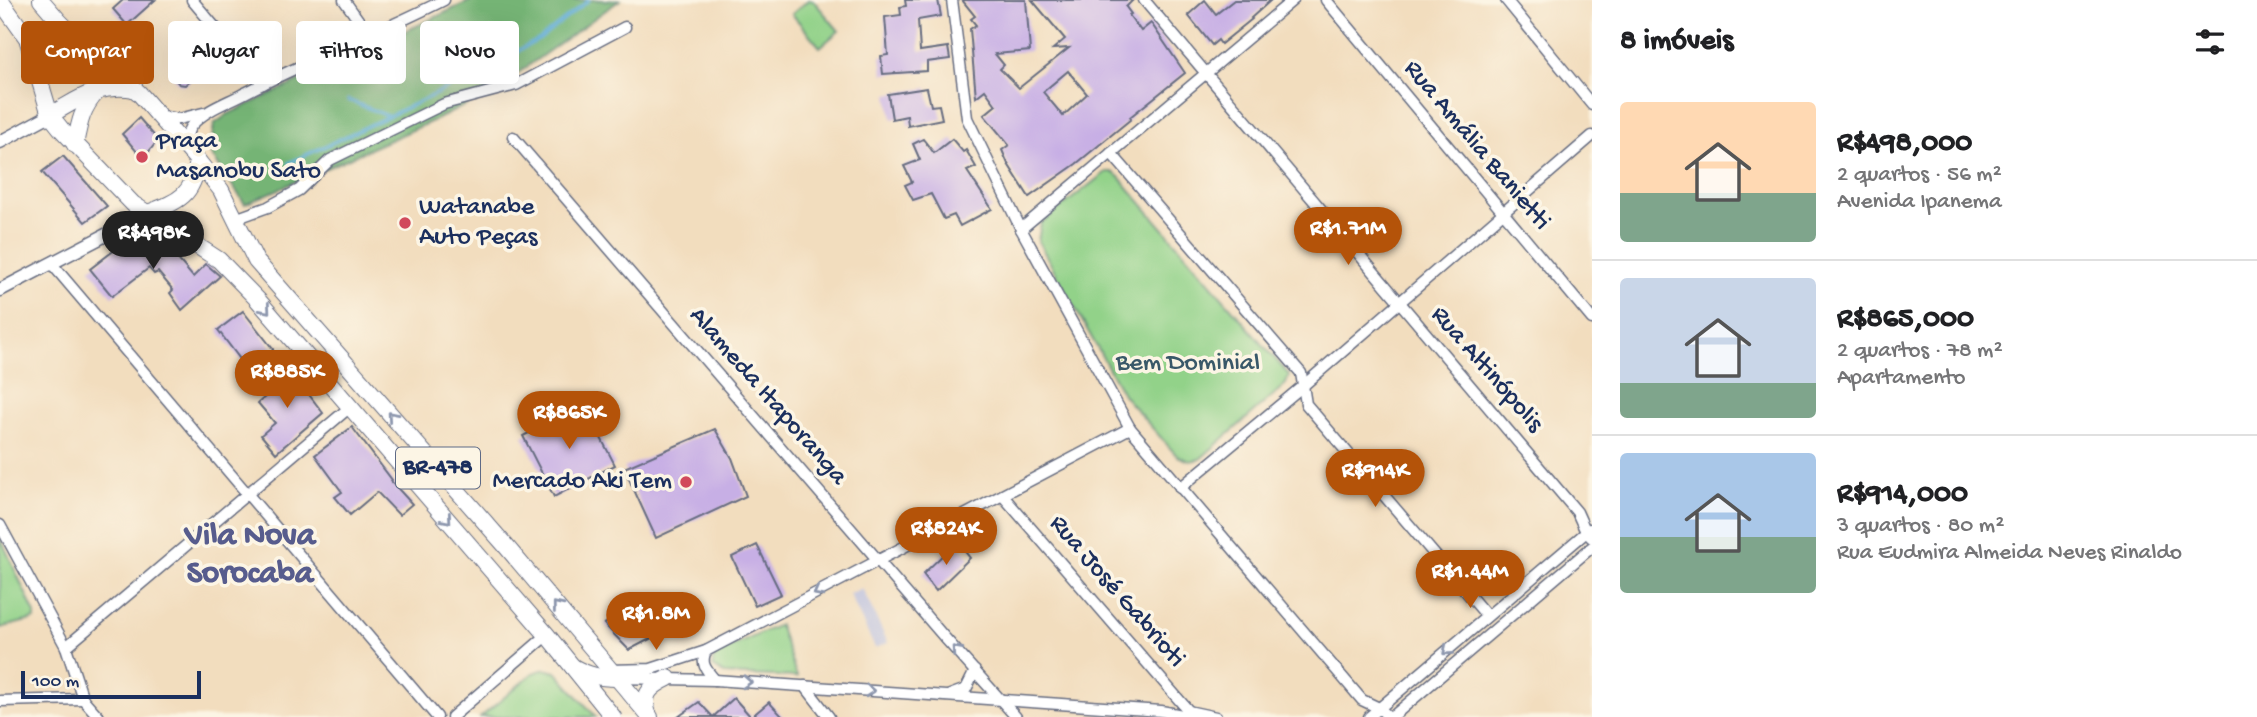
<!DOCTYPE html>
<html lang="pt">
<head>
<meta charset="utf-8">
<style>
  body { margin:0; font-family:"Gochi Hand",sans-serif; background:#f2f2f2; color:#202124; height:100vh; display:flex; flex-direction:column; font-size:26px; white-space:nowrap }
  * { box-sizing:border-box; margin:0 }
  p { font-size:23px; color:#757577 }
  .icon { flex:none; width:38px; height:38px; fill:none; stroke:currentColor; stroke-width:2; stroke-linecap:round; stroke-linejoin:round }
  .map { position:relative; flex:1; overflow:hidden }
  .sheet { display:flex; flex-direction:column; background:#fff; width:665px }
  .sheet>* { flex:none }
  .guide { position:absolute; left:21px; top:21px; width:665px; height:63px; display:flex; gap:14px }
  .scale { position:absolute; left:21px; bottom:18px; width:180px; box-sizing:border-box; padding-left:7px; border:4px solid #1b2f5e; border-top:0; font-size:19px; line-height:24px; white-space:nowrap; color:#1b2f5e; -webkit-text-stroke:5px #fcf5e5; paint-order:stroke }
  .price { position:absolute; translate:-50% -60px; padding:0 16px; border-radius:24px; background:#b45309; color:#fff; font-size:23px; line-height:46px; filter:drop-shadow(0 2px 4px #0008) }
  .price::after { content:''; position:absolute; left:50%; top:42px; width:21px; height:16px; margin-left:-10px; background:inherit; clip-path:polygon(0 0,100% 0,50% 100%) }
  .price.on { background:#222; color:#fff }
  ul { padding:0; list-style:none }
  li { display:flex; align-items:center; gap:21px; height:175px; padding:0 28px }
  li+li { border-top:2px solid #e0e0e0 }
  li span { display:grid; place-items:center; flex:none; width:196px; height:140px; border-radius:7px; color:#555 }
  li>.icon { margin-inline-start:auto }
  span .icon { width:84px; height:84px; fill:#fffc; stroke-width:1 }
  li b { font-size:30px }
  h2 { display:flex; justify-content:space-between; align-items:center; height:84px; padding:0 28px; font-size:30px }
  .tag { padding:0 24px; border-radius:7px; background:#fff; box-shadow:0 7px 28px #0002; font-size:24px; line-height:63px }
  .tag.on { background:#b45309; color:#fff }
  main { display:flex; flex:1; min-height:0 }
  .map>svg:first-child { display:block }
  .industrial { fill:#bfc2dd }
  .green { fill:#92d289; stroke:#568074; stroke-width:2 }
  .forest { fill:#75b475; stroke:#48726a; stroke-width:2 }
  .lines { fill:none; stroke-linecap:round; stroke-linejoin:round }
  .stream { stroke:#5eacd8; stroke-width:3.5 }
  .building { fill:#c7afe5; fill-rule:evenodd }
  .minor-casing { stroke:#666c80; stroke-width:13 }
  .tertiary-casing { stroke:#666c80; stroke-width:15 }
  .primary-casing { stroke:#666c80; stroke-width:18 }
  .minor { stroke:#fff; stroke-width:10 }
  .tertiary { stroke:#fff; stroke-width:12 }
  .primary { stroke:#fff; stroke-width:16 }
  .oneway { stroke:#8d97ae }
  .poi-dot { fill:#d1495b; stroke:#fcf5e5; stroke-width:2.5 }
  .labels { text-anchor:middle; dominant-baseline:central; stroke-width:7; stroke-linejoin:round; paint-order:stroke }
  .shield { fill:#fcf5e5; stroke:#5e6a86; stroke-width:2 }
  .shield-label { font-size:24px; font-weight:bold; fill:#1b2f5e }
  .poi-label { font-size:26px; fill:#1b2f5e; stroke:#fcf5e5; text-anchor:start }
  .street-label { font-size:26px; fill:#1b2f5e; stroke:#fcf5e5 }
  .park-label { font-size:26px; fill:#395869; stroke:#fcf5e5 }
  .district-label { font-size:33px; font-weight:bold; fill:#575c8d; stroke:#fcf5e5 }
</style>
</head>
<body>
<main>
<div class="map">
<svg width="1592" height="717" viewBox="0 0 1592 717">
  <rect width="100%" height="100%" fill="#fcf5e5"/>
  <filter id="ink" filterUnits="userSpaceOnUse"><feTurbulence type="fractalNoise" baseFrequency=".0143" numOctaves="2"/><feDisplacementMap in="SourceGraphic" scale="14" xChannelSelector="R" yChannelSelector="G"/><feConvolveMatrix kernelMatrix="1 2 1 2 8 2 1 2 1" color-interpolation-filters="sRGB"/></filter>
  <filter id="wash" filterUnits="userSpaceOnUse"><feTurbulence type="fractalNoise" baseFrequency=".00686" numOctaves="4" result="noise"/><feDisplacementMap in="SourceGraphic" scale="28" xChannelSelector="R" yChannelSelector="G"/><feGaussianBlur stdDeviation="1.57" result="paint"/><feColorMatrix in="noise" values="0 0 0 0 0 0 0 0 0 0 0 0 0 0 0 0 0 1.4 0 .05"/><feComposite in="paint" operator="in"/></filter>
  <g filter="url(#wash)">
    <rect width="100%" height="100%" fill="#f2ddbe"/>
    <!-- industrial -->
    <path class="industrial" d="M862 588 888 643 875 648 849 594Z"/>
    <!-- green -->
    <g class="green">
      <path d="M808 0H813L839 31 820 47 792 14Z"/>
      <path d="M1106 172H1112L1119 177 1289 375 1286 384 1200 459 1190 461 1177 456 1124 396 1038 241 1041 223Z"/>
      <path d="M0 537 35 614V619L0 628Z"/>
      <path d="M779 625 797 677 724 674 713 667V660L718 653Z"/>
      <path d="M545 669 556 672 596 717H481L533 673Z"/>
    </g>
    <!-- forest -->
    <path class="forest" d="M472 0H620L493 91 444 116 245 204 210 153 214 124 228 114Z"/>
    <g class="lines">
      <!-- stream -->
      <g class="stream">
        <path d="M348 100 388 116"/>
        <path d="M289 163 440 92 540 39 589 0"/>
      </g>
    </g>
    <g id="blocks">
      <!-- building -->
      <g class="building">
        <path d="M123 0H155L127 25 113 9Z"/>
        <path d="M905 0H938L941 16 918 20 920 51 948 47 950 59 927 62V71L883 74 881 56 888 55 885 17 901 15 900 7 906 6Z"/>
        <path d="M962 0H1026L1030 51 995 54 1004 65 1000 69 1019 88 1069 48 1053 49 1065 39 1032 0H1133L1126 7 1131 14 1129 15 1141 31 1151 23 1185 73 1130 117 1131 119 1076 164 1029 197 1008 164 1002 150 1009 145 984 115 996 105 985 90 976 97 970 29 976 25 971 19 975 16ZM1068 71 1087 94 1063 116 1043 92Z"/>
        <path d="M1205 0 1216 14 1234 0H1271L1251 18 1252 19 1221 44 1218 40 1212 45 1188 15Z"/>
        <path d="M199 51 211 62 185 85 179 84 171 74Z"/>
        <path d="M927 88 931 106 939 105 942 119 908 126 907 116 892 119 888 94Z"/>
        <path d="M139 118 158 140 143 159 122 134Z"/>
        <path d="M923 139 934 153 952 139 963 152 966 150 976 167 967 171 992 209 960 226 954 215 944 219 931 194 913 200 905 185 912 182 904 166 920 160 913 144Z"/>
        <path d="M63 156 107 206 85 222 42 172Z"/>
        <path d="M160 238 193 277 206 264 220 276 182 310 170 293 173 290 158 272 154 274 149 268 112 296 90 269 125 242 136 252Z"/>
        <path d="M243 311 273 349V353L249 371 218 330Z"/>
        <path d="M284 367 300 383 323 413 276 453 261 435 275 423 258 403 273 390 266 383Z"/>
        <path d="M584 405 615 465 554 497 523 436Z"/>
        <path d="M352 427 392 480 391 481 412 504 399 515 377 492 350 515 335 497 342 492 315 455Z"/>
        <path d="M715 429 732 458 746 496 656 538 624 468Z"/>
        <path d="M959 544 970 558 936 591 923 574 946 552 948 555Z"/>
        <path d="M757 545 781 594 755 606 732 557Z"/>
        <path d="M638 607 652 638 629 650 604 624Z"/>
        <path d="M734 698 751 717 769 702 783 717H678L699 702 713 717Z"/>
      </g>
    </g>
  </g>
  <g filter="url(#ink)">
    <use href="#blocks" fill-opacity="0" stroke="#666c80" stroke-width="2"/>
    <g class="lines">
      <!-- minor casing -->
      <g class="minor-casing">
        <g id="minor">
          <path d="M192 0 263 84"/>
          <path d="M344 0 369 35"/>
          <path d="M952 0 967 118 1021 229 1130 428 1362 700 1379 708 1389 717"/>
          <path d="M1144 0 1577 512 1586 532 1592 538"/>
          <path d="M1326 0 1592 319"/>
          <path d="M1506 0 1592 105"/>
          <path d="M159 116 179 119 203 113"/>
          <path d="M513 137 945 638 1016 717"/>
          <path d="M189 150C186 141 186 132 192 125 205 110 226 103 243 94 308 60 378 34 444 0"/>
          <path d="M1111 153 1301 373 1306 404 1487 616"/>
          <path d="M235 219 268 207 299 190 330 160 444 104 516 85 625 27"/>
          <path d="M1021 229 1293 0"/>
          <path d="M52 264 437 717"/>
          <path d="M1180 488 1304 385 1592 136"/>
          <path d="M1003 496 1193 716"/>
          <path d="M0 525 66 647 83 699 99 717"/>
          <path d="M66 647 350 407"/>
          <path d="M706 651C700 663 706 670 715 680"/>
          <path d="M609 670 651 669 706 651 1130 428"/>
          <path d="M616 678 715 680 1161 711 1193 717"/>
          <path d="M805 686 829 717"/>
          <path d="M950 695 966 689 975 671"/>
          <path d="M0 701 83 699"/>
          <path d="M1188 711 1216 717"/>
          <path d="M452 717 547 635"/>
          <path d="M1369 717 1590 529"/>
          <path d="M1392 717 1592 547"/>
        </g>
      </g>
      <!-- tertiary casing -->
      <g class="tertiary-casing">
        <g id="tertiary">
          <path d="M0 142 50 115"/>
          <path d="M0 290 148 213"/>
        </g>
      </g>
      <!-- primary casing -->
      <g class="primary-casing">
        <g id="primary">
          <path d="M0 0 27 38 50 115 62 130 133 204 219 260 257 299 547 635 613 717"/>
          <path d="M41 0 59 21 93 55 139 93 198 161 221 190 256 261 505 545 650 717"/>
          <path d="M50 115C81 98 98 83 135 89"/>
          <path d="M75 145C79 124 82 107 97 92"/>
          <path d="M148 213C179 201 193 196 198 161"/>
          <path d="M573 667C588 675 599 678 616 678"/>
          <path d="M649 717C641 695 649 687 668 678"/>
        </g>
      </g>
      <!-- minor -->
      <use href="#minor" class="minor"/>
      <!-- tertiary -->
      <use href="#tertiary" class="tertiary"/>
      <!-- primary -->
      <use href="#primary" class="primary"/>
    </g>
    <!-- one-way arrows -->
    <defs><path id="oneway-chevron" d="M-2-3.5L2.5 0L-2 3.5" fill="none" stroke-width="1.6" stroke-linecap="round" stroke-linejoin="round" transform="scale(1.75)"/></defs>
    <g class="oneway">
      <use href="#oneway-chevron" transform="translate(266 309) rotate(49)"/>
      <use href="#oneway-chevron" transform="translate(392 416) rotate(-131)"/>
      <use href="#oneway-chevron" transform="translate(447 519) rotate(49)"/>
      <use href="#oneway-chevron" transform="translate(818 592) rotate(152)"/>
      <use href="#oneway-chevron" transform="translate(557 606) rotate(-129)"/>
      <use href="#oneway-chevron" transform="translate(956 650) rotate(-132)"/>
      <use href="#oneway-chevron" transform="translate(1447 651) rotate(140)"/>
      <use href="#oneway-chevron" transform="translate(747 682) rotate(4)"/>
      <use href="#oneway-chevron" transform="translate(870 691) rotate(5)"/>
    </g>
  </g>
  <!-- markers -->
  <g class="poi-dot">
    <circle cx="142" cy="157" r="7"/>
    <circle cx="405" cy="223" r="7"/>
    <circle cx="686" cy="482" r="7"/>
  </g>
  <g class="labels">
    <!-- shield labels -->
    <rect class="shield" x="396" y="447.5" width="84" height="41" rx="5"/>
    <g class="shield-label">
      <text x="438" y="468">BR-478</text>
    </g>
    <!-- poi labels -->
    <g class="poi-label">
      <text x="156" y="142">Praça<tspan x="156" dy="30">Masanobu Sato</tspan></text>
      <text x="419" y="208">Watanabe<tspan x="419" dy="30">Auto Peças</tspan></text>
      <text x="672" y="482" text-anchor="end">Mercado Aki Tem</text>
    </g>
    <!-- street labels -->
    <g class="street-label">
      <text transform="translate(1476 146) rotate(50)">Rua Amália Banietti</text>
      <text transform="translate(1486 370) rotate(49)">Rua Altinópolis</text>
      <text transform="translate(767 397) rotate(49)">Alameda Itaporanga</text>
      <text transform="translate(1116 592) rotate(49)">Rua José Gabrioti</text>
    </g>
    <!-- park labels -->
    <g class="park-label">
      <text x="1188" y="364">Bem Dominial</text>
    </g>
    <!-- district labels -->
    <g class="district-label">
      <text x="250" y="537">Vila Nova<tspan x="250" dy="38">Sorocaba</tspan></text>
    </g>
  </g>
</svg>
<div class="scale">100 m</div>
<b class="price" style="left:1348px;top:267px">R$1.71M</b>
<b class="price on" style="left:153px;top:271px">R$498K</b>
<b class="price" style="left:287px;top:410px">R$885K</b>
<b class="price" style="left:569px;top:451px">R$865K</b>
<b class="price" style="left:1375px;top:509px">R$914K</b>
<b class="price" style="left:946px;top:567px">R$824K</b>
<b class="price" style="left:1470px;top:610px">R$1.44M</b>
<b class="price" style="left:656px;top:652px">R$1.8M</b>
<div class="guide">
<a class="tag on">Comprar</a>
<a class="tag">Alugar</a>
<a class="tag">Filtros</a>
<a class="tag">Novo</a>
</div>
</div>
<section class="sheet">
<h2>8 imóveis<svg class="icon" aria-label="filters" viewBox="0 0 24 24"><path d="M4 7h16M4 17h16"/><circle cx="9" cy="7" r="2"/><circle cx="15" cy="17" r="2"/></svg></h2>
<ul>
<li><span style="background:linear-gradient(#ffd9b3 65%,#7fa58c 0)"><svg class="icon" aria-label="home" viewBox="0 0 24 24"><path d="M3 11l9-7 9 7M6 9v11h12V9"/></svg></span><div><b>R$498,000</b><p>2 quartos · 56 m²</p><p>Avenida Ipanema</p></div></li>
<li><span style="background:linear-gradient(#c9d6e8 75%,#7fa58c 0)"><svg class="icon" aria-label="home" viewBox="0 0 24 24"><path d="M3 11l9-7 9 7M6 9v11h12V9"/></svg></span><div><b>R$865,000</b><p>2 quartos · 78 m²</p><p>Apartamento</p></div></li>
<li><span style="background:linear-gradient(#a9c7e8 60%,#7fa58c 0)"><svg class="icon" aria-label="home" viewBox="0 0 24 24"><path d="M3 11l9-7 9 7M6 9v11h12V9"/></svg></span><div><b>R$914,000</b><p>3 quartos · 80 m²</p><p>Rua Eudmira Almeida Neves Rinaldo</p></div></li>
</ul>
</section>
</main>
</body>
</html>
